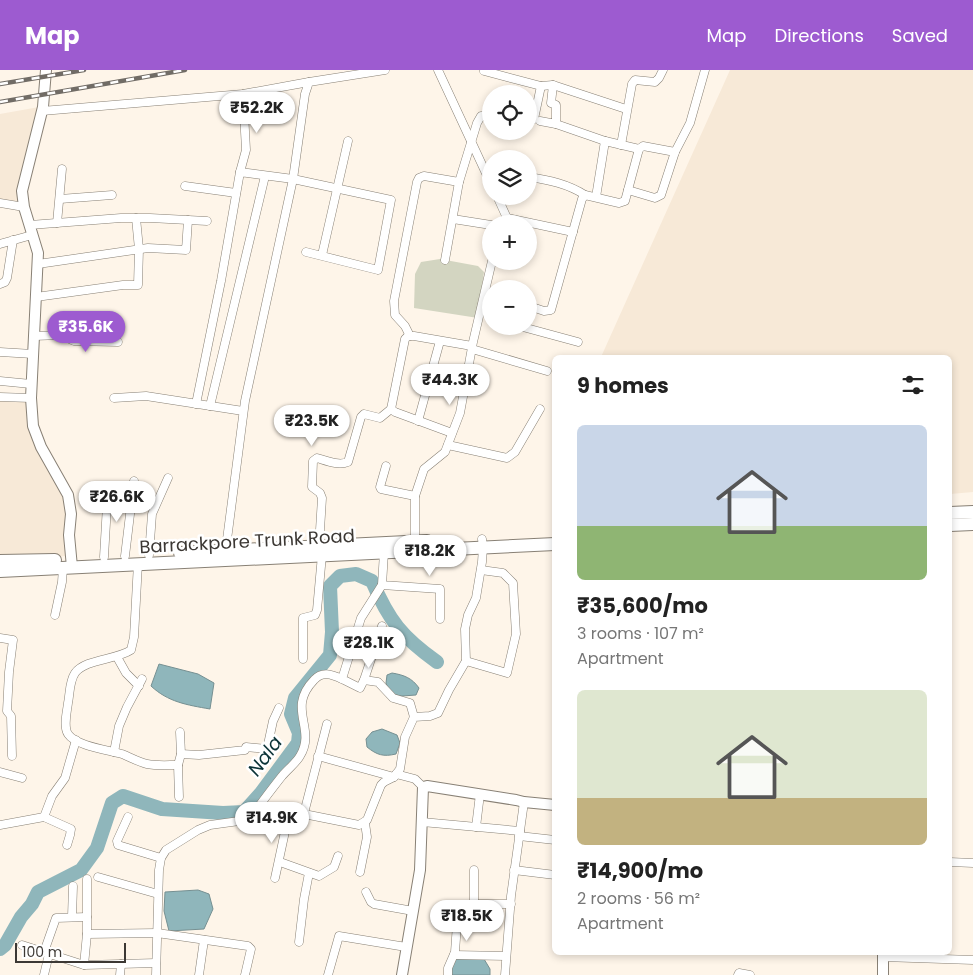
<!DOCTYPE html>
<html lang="en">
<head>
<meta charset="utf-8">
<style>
  body { margin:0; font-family:Poppins,sans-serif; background:#f6f6f6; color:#222; height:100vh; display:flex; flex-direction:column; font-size:19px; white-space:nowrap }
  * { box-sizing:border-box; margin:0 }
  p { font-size:16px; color:#767676 }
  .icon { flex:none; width:28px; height:28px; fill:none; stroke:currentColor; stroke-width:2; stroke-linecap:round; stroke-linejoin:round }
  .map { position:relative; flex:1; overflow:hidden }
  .details { position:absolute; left:552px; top:285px; width:400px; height:600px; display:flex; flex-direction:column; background:#fff; border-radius:8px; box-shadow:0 2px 8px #0003 }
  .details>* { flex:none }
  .controls { position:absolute; left:482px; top:15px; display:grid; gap:10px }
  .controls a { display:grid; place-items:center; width:55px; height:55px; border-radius:50%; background:#fff; box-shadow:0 2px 8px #0003; font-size:25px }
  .scale { position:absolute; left:15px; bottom:12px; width:111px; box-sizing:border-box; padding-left:5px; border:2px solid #3c3834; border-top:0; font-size:14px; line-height:18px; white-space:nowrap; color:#3c3834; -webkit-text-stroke:4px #fff; paint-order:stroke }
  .price { position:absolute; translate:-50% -42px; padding:0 11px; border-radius:18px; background:#fff; color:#222; font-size:16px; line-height:32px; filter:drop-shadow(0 1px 2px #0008) }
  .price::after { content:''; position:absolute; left:50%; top:30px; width:15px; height:11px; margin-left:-8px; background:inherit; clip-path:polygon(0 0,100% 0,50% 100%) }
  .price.on { background:#9d5bd0; color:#fff }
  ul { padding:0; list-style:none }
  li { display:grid; align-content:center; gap:10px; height:265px; padding:0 25px }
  li span { display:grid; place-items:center; height:155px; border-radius:8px; color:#555 }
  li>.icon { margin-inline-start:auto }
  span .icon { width:90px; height:90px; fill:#fffc; stroke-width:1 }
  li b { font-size:21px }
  h2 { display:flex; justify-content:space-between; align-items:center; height:60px; padding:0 25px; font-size:21px }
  header { display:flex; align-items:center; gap:30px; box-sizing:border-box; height:70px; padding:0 25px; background:#9d5bd0; color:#fff }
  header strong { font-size:24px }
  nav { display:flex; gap:28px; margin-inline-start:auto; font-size:18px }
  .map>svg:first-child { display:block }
  .built { fill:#f7e9d7 }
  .green { fill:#d3d5c1 }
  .water { fill:#8fb6bb; stroke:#769092 }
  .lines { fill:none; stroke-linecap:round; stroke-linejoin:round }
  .river { stroke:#8fb6bb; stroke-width:14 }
  .minor-casing { stroke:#888075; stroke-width:9 }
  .tertiary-casing { stroke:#888075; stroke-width:12 }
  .primary-casing { stroke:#888075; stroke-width:14 }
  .minor { stroke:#fff; stroke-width:8 }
  .tertiary { stroke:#fff; stroke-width:10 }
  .primary { stroke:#fff; stroke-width:12 }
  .rail-casing { stroke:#716c66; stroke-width:4.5 }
  .rail { stroke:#fff; stroke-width:2.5; stroke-dasharray:8; stroke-linecap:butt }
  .labels { text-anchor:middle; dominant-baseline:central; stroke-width:5; stroke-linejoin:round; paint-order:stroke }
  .street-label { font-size:18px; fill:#3c3834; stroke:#fff }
  .water-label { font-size:19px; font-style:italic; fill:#0a3236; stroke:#fff }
</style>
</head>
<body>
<header>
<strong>Map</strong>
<nav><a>Map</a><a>Directions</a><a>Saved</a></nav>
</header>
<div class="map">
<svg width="973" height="905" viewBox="0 0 973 905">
  <rect width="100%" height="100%" fill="#fef5e9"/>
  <!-- built -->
  <g class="built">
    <path d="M730 0H973V422L950 424V288L601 287Z"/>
    <path d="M39 37 20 133 0 129V44Z"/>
    <path d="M0 329 28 330V355L66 425 67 486 0 490Z"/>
  </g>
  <!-- green -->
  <path class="green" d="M440 189 478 196 484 202 478 248 414 238 415 204 421 192Z"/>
  <!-- water -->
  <g class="water">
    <path d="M159 594 198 604 214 613 210 639C187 635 168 632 151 616Z"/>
    <path d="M392 603C404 605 412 608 419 618L416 625 402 626 390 624 386 613 387 605Z"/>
    <path d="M382 659 397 665 400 673 396 684C383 687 377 685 367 677L366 669 372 662Z"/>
    <path d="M198 820 209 824 213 839 204 859 169 861 164 841 165 822Z"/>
    <path d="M456 889H484L490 899V905H450L449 902Z"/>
  </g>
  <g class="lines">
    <!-- river -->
    <path class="river" d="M0 879 5 875 21 847 32 834 38 822 81 800 97 778 112 733 123 726 162 739 223 743 244 742 261 723 298 673 299 663 291 644 295 628 330 585 332 562 330 516 340 506 356 504 372 511C389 551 402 567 437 592"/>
    <!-- minor casing -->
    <g class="minor-casing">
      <g id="minor">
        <path d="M438 0 491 114"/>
        <path d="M484 1 541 16 553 15 626 39"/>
        <path d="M42 41 243 24 309 12"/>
        <path d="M540 51 556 54V35L551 33 553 15"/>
        <path d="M529 52 534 49 541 16"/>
        <path d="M556 54 605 71 639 79"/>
        <path d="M621 75 632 14 635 10 655 12 659 8 663 0"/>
        <path d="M240 102 246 80 243 24"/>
        <path d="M529 107C549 110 568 114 585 125"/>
        <path d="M185 116 236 123"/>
        <path d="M628 120 655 128 661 125 675 82 690 53 705 0"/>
        <path d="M497 126 507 148"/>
        <path d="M596 127 605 71"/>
        <path d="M60 129 112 125"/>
        <path d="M0 133 24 137"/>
        <path d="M453 149 491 155"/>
        <path d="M57 153 62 99"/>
        <path d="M504 154 507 148 573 162"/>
        <path d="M30 155 121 148H150L207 151"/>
        <path d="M0 174 32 165"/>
        <path d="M322 185 348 71"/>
        <path d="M445 190 459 112 477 53 481 46 491 47"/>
        <path d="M38 194 148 178 186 180 188 150"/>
        <path d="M0 214 5 212 7 208 13 170"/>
        <path d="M36 227 123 215H138L139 179 136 148"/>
        <path d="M529 236 544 241 551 240 582 129 585 125 619 133 625 131 639 79 643 76 675 82"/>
        <path d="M519 256 578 272"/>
        <path d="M34 266 61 265 74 271 118 272"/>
        <path d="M66 266 69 260 78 255 110 252"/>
        <path d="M410 266 405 256 395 245 394 231 417 112 419 108 424 106 459 112"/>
        <path d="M472 279 547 301"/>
        <path d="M0 282 33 284"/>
        <path d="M0 311 31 314"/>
        <path d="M0 327 31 328"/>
        <path d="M114 328 146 326 243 341"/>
        <path d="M196 334 221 211 240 102 293 109 391 130 378 200 306 182"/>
        <path d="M210 336 265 106"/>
        <path d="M418 351 440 271"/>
        <path d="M452 363 395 342 391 339 405 269 408 266H414L472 276"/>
        <path d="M448 375 507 388 515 382 540 339"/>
        <path d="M386 396 380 417 381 419 415 426"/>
        <path d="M415 472V426L424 399 445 382 460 343 473 272 492 191"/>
        <path d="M319 476 322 428 320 423 312 417 313 391 317 388C327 391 339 396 348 392L361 347 364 344 380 348 391 339"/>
        <path d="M384 482 382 515 440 519V549"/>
        <path d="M149 485 152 444 168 408"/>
        <path d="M225 485 245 331 293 109 305 24 309 12 385 0"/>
        <path d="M125 486 134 411"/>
        <path d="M104 487 108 418"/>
        <path d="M138 493 134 567 131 580C116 590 85 589 75 603 69 612 70 624 68 633 67 642 63 656 68 664 76 676 108 680 122 684 130 687 138 692 147 694 157 696 168 695 178 695L181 684 180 662"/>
        <path d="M382 515 361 548 342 609 360 618 364 610 378 612 393 628 410 633 414 647"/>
        <path d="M55 545 62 512 63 498"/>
        <path d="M0 568 13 570 9 602 7 641 11 646 12 686"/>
        <path d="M117 587 126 603 139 616"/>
        <path d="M303 589V548L315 545 317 540 322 485"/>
        <path d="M466 591 507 603 516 564 513 513 503 503 481 500"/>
        <path d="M364 610 382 556"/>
        <path d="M114 682 119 656 127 637 142 609"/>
        <path d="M181 684 199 685 245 680 246 677 267 679 273 651 279 638"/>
        <path d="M318 686 394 707"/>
        <path d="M178 695 179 727"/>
        <path d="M0 702 22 708"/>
        <path d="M396 704 415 709 423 717"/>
        <path d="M304 743 327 654"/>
        <path d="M44 747 52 726 65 708 76 670"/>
        <path d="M128 747 117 771 118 775 161 788"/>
        <path d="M250 749C260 734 271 720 282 706 288 699 296 693 300 686 317 658 286 639 314 610 322 601 331 604 342 609"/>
        <path d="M422 752 520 761"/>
        <path d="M0 755 44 747 71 759 70 765 67 775"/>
        <path d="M476 757 480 724"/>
        <path d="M519 766 555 770"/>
        <path d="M280 792 319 806 334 797 338 786"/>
        <path d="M950 792 973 793"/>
        <path d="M474 800V834H511"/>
        <path d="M514 800 555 805"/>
        <path d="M360 802 367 767 365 753"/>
        <path d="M98 807 158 824"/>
        <path d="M275 808 289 743"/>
        <path d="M366 822 371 832 374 834 413 841"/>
        <path d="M72 847 73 816"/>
        <path d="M87 864 157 863 248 876 251 879 245 905"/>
        <path d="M299 872 304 829 309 803"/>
        <path d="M22 875 84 895 156 893"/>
        <path d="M44 882 56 848 87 847"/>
        <path d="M454 885 506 886"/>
        <path d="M883 887 973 890"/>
        <path d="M84 895 87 864V809"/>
        <path d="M44 905 49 884"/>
        <path d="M120 905 121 894"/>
        <path d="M156 905 159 800 161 788 166 780 198 760 210 755 299 743 359 755 367 750 381 715 384 712 394 707 400 699 405 667 414 647 430 646 438 643 449 620 466 591 465 559 468 545 476 528 482 492 483 477 482 469"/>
        <path d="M199 905 204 870"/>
        <path d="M328 905 339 866 406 877"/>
        <path d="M448 905V898L455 882 458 840"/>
        <path d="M505 905 511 826 524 732"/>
        <path d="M738 905 739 903 750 905"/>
      </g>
    </g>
    <!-- tertiary casing -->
    <g class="tertiary-casing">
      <g id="tertiary">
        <path d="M46 0 43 37 22 121 24 137 38 183 31 328 33 356 41 377 68 425 71 444 69 465 72 497"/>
        <path d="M402 905 420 800 423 717 427 716 516 730 524 732 555 735"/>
        <path d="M883 905V882"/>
      </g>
    </g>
    <!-- primary casing -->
    <g class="primary-casing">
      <g id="primary">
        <path d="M950 443 973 442"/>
        <path d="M950 455 973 454"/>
        <path d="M180 483 427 471"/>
        <path d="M0 491 55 490"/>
        <path d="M0 501 555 474"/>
      </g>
    </g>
    <!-- minor -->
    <use href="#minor" class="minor"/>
    <!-- tertiary -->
    <use href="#tertiary" class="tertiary"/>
    <!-- primary -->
    <use href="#primary" class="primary"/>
    <!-- rail casing -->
    <g class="rail-casing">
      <g id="rail">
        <path d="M0 14 84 0"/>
        <path d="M0 32 185 0"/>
      </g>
    </g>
    <!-- rail -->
    <use href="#rail" class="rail"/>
  </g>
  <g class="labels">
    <!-- street labels -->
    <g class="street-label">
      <text transform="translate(247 471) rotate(-3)">Barrackpore Trunk Road</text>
    </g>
    <!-- water labels -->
    <g class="water-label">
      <text transform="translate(265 686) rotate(-54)">Nala</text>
    </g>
  </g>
</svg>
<div class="controls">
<a><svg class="icon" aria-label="locate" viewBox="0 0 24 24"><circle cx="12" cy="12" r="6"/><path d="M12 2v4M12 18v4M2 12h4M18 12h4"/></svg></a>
<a><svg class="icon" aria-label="layers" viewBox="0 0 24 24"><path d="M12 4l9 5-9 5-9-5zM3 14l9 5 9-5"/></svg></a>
<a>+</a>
<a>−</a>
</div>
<div class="scale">100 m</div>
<b class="price" style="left:257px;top:64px">₹52.2K</b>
<b class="price on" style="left:86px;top:283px">₹35.6K</b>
<b class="price" style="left:450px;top:336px">₹44.3K</b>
<b class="price" style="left:312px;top:377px">₹23.5K</b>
<b class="price" style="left:117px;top:453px">₹26.6K</b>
<b class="price" style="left:430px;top:507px">₹18.2K</b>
<b class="price" style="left:369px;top:599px">₹28.1K</b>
<b class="price" style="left:272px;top:774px">₹14.9K</b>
<b class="price" style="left:467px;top:872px">₹18.5K</b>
<section class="details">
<h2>9 homes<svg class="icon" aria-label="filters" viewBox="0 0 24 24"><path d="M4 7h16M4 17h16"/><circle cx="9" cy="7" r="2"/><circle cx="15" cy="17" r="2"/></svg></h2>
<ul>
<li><span style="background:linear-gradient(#c9d6e8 65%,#8fb573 0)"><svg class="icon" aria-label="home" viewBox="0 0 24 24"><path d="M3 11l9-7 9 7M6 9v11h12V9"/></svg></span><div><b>₹35,600/mo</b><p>3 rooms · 107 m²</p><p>Apartment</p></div></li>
<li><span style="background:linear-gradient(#dfe7d0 70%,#c2b280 0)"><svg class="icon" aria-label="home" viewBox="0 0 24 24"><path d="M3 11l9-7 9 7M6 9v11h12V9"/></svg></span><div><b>₹14,900/mo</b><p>2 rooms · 56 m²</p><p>Apartment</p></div></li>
</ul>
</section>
</div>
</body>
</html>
